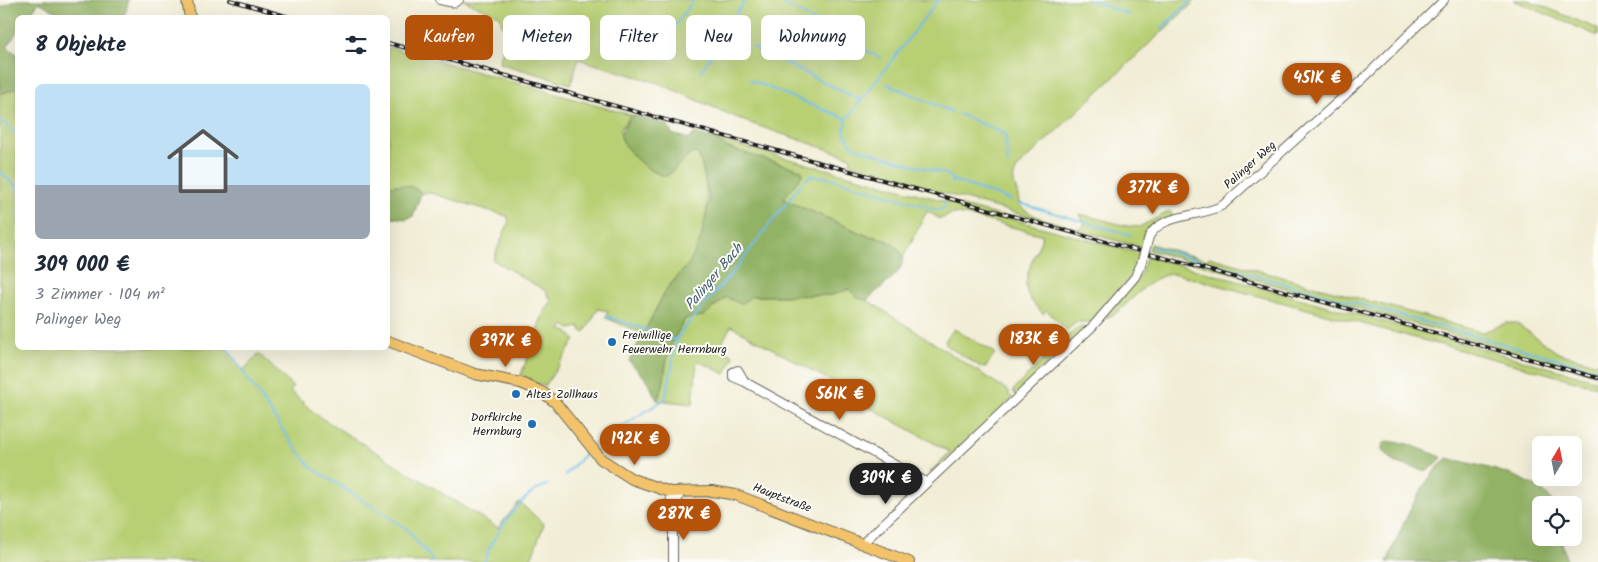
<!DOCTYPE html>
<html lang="de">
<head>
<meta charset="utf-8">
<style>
  body { margin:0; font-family:Kalam,sans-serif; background:#f6f6f7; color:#1f2937; height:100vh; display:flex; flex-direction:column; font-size:19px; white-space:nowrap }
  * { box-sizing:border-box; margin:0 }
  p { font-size:16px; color:#747a83 }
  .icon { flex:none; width:28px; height:28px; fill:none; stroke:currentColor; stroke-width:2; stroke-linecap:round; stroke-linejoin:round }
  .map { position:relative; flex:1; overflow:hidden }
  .sheet { position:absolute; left:15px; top:15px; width:375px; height:335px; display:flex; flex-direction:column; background:#fff; border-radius:8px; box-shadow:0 5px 20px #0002 }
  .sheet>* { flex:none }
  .banner { position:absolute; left:405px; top:15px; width:475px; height:45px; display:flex; gap:10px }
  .needle { width:32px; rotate:10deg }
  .tools { position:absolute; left:1532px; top:436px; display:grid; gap:10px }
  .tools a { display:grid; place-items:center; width:50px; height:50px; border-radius:8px; background:#fff; box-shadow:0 5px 20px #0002; font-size:25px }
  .price { position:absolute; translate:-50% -42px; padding:0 11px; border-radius:18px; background:#b45309; color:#fff; font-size:16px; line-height:32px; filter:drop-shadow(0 1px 2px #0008) }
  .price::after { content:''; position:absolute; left:50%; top:30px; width:15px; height:11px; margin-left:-8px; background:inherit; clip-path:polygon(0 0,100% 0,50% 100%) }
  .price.current { background:#222; color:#fff }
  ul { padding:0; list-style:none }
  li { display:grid; align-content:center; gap:10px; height:265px; padding:0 20px }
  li+li { border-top:1px solid #e0e1e3 }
  li span { display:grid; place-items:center; height:155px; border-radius:8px; color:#555 }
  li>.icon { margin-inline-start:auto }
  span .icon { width:90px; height:90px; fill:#fffc; stroke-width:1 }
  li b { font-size:21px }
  h2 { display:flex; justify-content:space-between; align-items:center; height:60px; padding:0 20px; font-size:21px }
  .chip { padding:0 18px; border-radius:8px; background:#fff; box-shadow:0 5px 20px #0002; font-size:18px; line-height:45px }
  .chip.current { background:#b45309; color:#fff }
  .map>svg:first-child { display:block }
  .green { fill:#b8cf73; stroke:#6a7648 }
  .forest { fill:#92b265; stroke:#576740 }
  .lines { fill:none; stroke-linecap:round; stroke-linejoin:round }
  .stream { stroke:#72bdeb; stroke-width:2 }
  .minor-casing { stroke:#67655d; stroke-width:10 }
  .major-casing { stroke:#67655d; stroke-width:12 }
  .minor { stroke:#fff; stroke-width:8 }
  .major { stroke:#f2c36a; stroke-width:10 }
  .rail-casing { stroke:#1c1c1c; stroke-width:4 }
  .rail { stroke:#fdfcf7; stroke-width:2; stroke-dasharray:5.5; stroke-linecap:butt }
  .minor-bridge-casing { stroke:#67655d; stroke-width:10; stroke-linecap:butt }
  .minor-bridge { stroke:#fff; stroke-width:8 }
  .poi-dot { fill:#1f6fb2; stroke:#fdfcf7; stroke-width:2 }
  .labels { text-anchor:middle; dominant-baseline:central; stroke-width:4; stroke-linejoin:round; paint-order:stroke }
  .street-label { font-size:12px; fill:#1c1c1c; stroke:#fdfcf7 }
  .poi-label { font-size:12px; fill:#1c1c1c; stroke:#fdfcf7; text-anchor:start }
  .water-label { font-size:14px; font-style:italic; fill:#3e5c6f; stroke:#fdfcf7 }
</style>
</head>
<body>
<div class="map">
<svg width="1598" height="562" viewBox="0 0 1598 562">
  <rect width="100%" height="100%" fill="#fdfcf7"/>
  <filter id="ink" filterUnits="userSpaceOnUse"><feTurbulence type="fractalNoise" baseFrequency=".02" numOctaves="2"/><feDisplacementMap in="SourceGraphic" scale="10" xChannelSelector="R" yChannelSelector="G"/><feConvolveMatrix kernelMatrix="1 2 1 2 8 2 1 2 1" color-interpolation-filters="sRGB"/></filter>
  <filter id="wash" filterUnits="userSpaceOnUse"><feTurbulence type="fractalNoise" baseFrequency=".0096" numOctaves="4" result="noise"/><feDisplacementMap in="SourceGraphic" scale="20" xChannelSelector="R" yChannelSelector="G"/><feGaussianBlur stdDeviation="1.12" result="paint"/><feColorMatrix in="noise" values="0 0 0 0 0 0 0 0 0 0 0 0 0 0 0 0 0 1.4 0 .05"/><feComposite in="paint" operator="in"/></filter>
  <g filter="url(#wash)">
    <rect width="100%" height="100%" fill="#f1edd6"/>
    <!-- green -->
    <g class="green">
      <path d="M463 0H1196L1021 164C1006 181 1019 187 1019 205 1034 220 1059 223 1079 229L1085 224 1080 214 1127 226 1139 227 1170 211 1173 217 1152 226 1143 248 928 189 851 164 850 157 747 122 658 83 578 59 571 84 499 63 509 28 502 26 500 16Z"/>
      <path d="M1513 0H1528L1598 29V36Z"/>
      <path d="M388 47 631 115 620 130C628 150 644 173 667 176L692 153 698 154C711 189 711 230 690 262 683 273 671 281 665 292 657 305 651 320 644 334L606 318 608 311 598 309 585 332 581 331 580 327 570 329 564 325 561 330 568 332 575 340 545 386 520 378 543 314 551 301 546 291 493 260 509 221 507 216 427 192 421 194 418 189 388 187Z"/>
      <path d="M17 88 18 348H227L243 370 259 354 293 387 290 391 318 416 498 528 519 502 544 524 530 562H0V94Z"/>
      <path d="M711 138 1141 254 1134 273 1094 322H1077L1067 330 1046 310 1043 314C1038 308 1031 302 1028 295 1020 278 1038 251 1043 235L965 215 952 214 940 219 927 211 902 260C898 242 885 237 868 236L783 199 801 170 728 148Z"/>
      <path d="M1150 244 1207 260 1209 257 1478 331 1483 332 1506 323H1516L1558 353 1598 364V375L1149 250Z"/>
      <path d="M1147 256 1598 381V387L1176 274C1147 272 1124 315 1105 318L1140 275Z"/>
      <path d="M849 289 859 298 867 300 1010 392 1008 395 1013 398 931 473 930 472 950 452 836 389 838 385 731 326 719 348 734 356 725 374 697 360 693 404 657 400C665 386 664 374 667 358 670 344 678 331 686 318L703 316 727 297 832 295Z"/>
      <path d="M1082 327 1085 329 1015 395 1013 390 1075 329Z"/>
      <path d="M954 329 994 352V355L986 367H981L947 346 945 341Z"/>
    </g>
    <!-- forest -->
    <g class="forest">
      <path d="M17 0H129L124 17H65L39 2 28 17 18 18 17 32 7 47 17 54V88L0 94V8Z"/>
      <path d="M631 115 668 125 672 134 689 139 695 133 711 138 728 148 801 170 803 174 783 199 868 236C886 238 915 250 897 273 891 281 876 291 867 300L858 298 849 289 832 295 752 296 741 304 726 297 703 316 685 319C678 331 670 344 667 358 664 374 665 386 657 400L647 380 629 361 666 290 690 262 701 238 709 200 703 169 698 154 692 153 667 176C649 174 625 152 620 134Z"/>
      <path d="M395 185C405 185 415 185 421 194L413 216 406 219 392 217 388 221V187Z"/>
      <path d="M1387 441 1408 444 1442 457 1437 464 1427 471 1396 463 1382 451V445Z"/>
      <path d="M1447 458C1475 465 1541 476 1554 505H1541V538H1561L1567 562H1387C1402 526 1418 485 1447 458Z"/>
    </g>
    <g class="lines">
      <!-- stream -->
      <g class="stream">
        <path d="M777 0 880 58"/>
        <path d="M938 0 847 119 844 131 851 144 859 149 946 174 952 178 951 183"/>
        <path d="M1090 0 1129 15"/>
        <path d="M1161 29 1191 0"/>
        <path d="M659 47 694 0"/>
        <path d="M753 47 860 100"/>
        <path d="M700 73 745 0"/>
        <path d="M750 80 847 119"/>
        <path d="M887 84 952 112"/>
        <path d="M959 114 1005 134 1008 164"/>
        <path d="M0 120 18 135"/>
        <path d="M0 172 18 188"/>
        <path d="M952 180 1011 200"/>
        <path d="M803 181 810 176 826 177 938 210 943 209 945 202"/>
        <path d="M1019 203 1131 235"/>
        <path d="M1152 247 1598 370"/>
        <path d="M606 316 676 340"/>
        <path d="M227 348 289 439 311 467 407 529 434 562"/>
        <path d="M594 444 665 399 672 369 674 348 681 332 736 268 801 184"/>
        <path d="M565 475 585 454"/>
        <path d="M484 562C492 536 521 493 547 485"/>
      </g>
    </g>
  </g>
  <g filter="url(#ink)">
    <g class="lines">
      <!-- minor casing -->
      <g class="minor-casing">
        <g id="minor">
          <path d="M440 0 454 3 459 0"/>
          <path d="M1149 237C1160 213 1201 218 1223 205L1363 79 1444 0"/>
          <path d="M745 382 733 377V372L738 370 745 382 926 482"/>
          <path d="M670 492 673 520V562"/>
          <path d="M673 520 680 492"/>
          <path d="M863 543 1093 326 1135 277 1141 264"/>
        </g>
      </g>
      <!-- major casing -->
      <g class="major-casing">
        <g id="major">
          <path d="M187 0 190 18"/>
          <path d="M388 341 475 374 521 383 542 392 555 402 601 459 632 479 670 492 712 491 736 495 909 562"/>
        </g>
      </g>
      <!-- minor -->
      <use href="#minor" class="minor"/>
      <!-- major -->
      <use href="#major" class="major"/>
      <!-- rail casing -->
      <g class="rail-casing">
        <g id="rail">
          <path d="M230 0 293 18"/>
          <path d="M388 43 1598 378"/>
        </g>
      </g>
      <!-- rail -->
      <use href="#rail" class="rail"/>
      <!-- minor-bridge casing -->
      <g class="minor-bridge-casing">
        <path id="minor-bridge" d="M1141 264 1149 237"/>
      </g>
      <!-- minor-bridge -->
      <use href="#minor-bridge" class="minor-bridge"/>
    </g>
  </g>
  <!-- markers -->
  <g class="poi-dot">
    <circle cx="612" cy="342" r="5"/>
    <circle cx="516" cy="394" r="5"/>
    <circle cx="532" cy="424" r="5"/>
  </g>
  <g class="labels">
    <!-- street labels -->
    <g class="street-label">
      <text transform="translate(1250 165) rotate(-42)">Palinger Weg</text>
      <text transform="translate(782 498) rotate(21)">Hauptstraße</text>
    </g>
    <!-- poi labels -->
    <g class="poi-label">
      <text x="622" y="335">Freiwillige<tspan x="622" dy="14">Feuerwehr Herrnburg</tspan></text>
      <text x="526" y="394">Altes Zollhaus</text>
      <text x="522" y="417" text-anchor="end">Dorfkirche<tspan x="522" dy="14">Herrnburg</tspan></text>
    </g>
    <!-- water labels -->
    <g class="water-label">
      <text transform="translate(714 277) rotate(-50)">Palinger Bach</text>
    </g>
  </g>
</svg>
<div class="tools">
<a><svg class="needle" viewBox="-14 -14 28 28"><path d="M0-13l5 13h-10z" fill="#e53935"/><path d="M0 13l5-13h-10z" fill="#747a83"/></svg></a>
<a><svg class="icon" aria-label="locate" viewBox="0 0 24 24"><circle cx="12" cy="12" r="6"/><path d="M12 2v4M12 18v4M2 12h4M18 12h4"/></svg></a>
</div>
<b class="price" style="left:1317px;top:105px">451K €</b>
<b class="price" style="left:1153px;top:215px">377K €</b>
<b class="price" style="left:1034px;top:366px">183K €</b>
<b class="price" style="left:506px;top:368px">397K €</b>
<b class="price" style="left:840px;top:421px">561K €</b>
<b class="price" style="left:635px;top:466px">192K €</b>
<b class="price current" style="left:886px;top:505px">309K €</b>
<b class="price" style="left:684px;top:541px">287K €</b>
<div class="banner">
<a class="chip current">Kaufen</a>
<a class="chip">Mieten</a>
<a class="chip">Filter</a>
<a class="chip">Neu</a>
<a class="chip">Wohnung</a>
</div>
<section class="sheet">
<h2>8 Objekte<svg class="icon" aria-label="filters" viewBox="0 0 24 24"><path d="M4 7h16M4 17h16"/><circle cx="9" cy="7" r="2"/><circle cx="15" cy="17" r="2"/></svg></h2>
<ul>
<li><span style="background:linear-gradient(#bfe0f5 65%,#9aa5b1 0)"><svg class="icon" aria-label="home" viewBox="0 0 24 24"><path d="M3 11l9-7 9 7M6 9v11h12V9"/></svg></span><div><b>309 000 €</b><p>3 Zimmer · 104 m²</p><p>Palinger Weg</p></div></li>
</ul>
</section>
</div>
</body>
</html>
